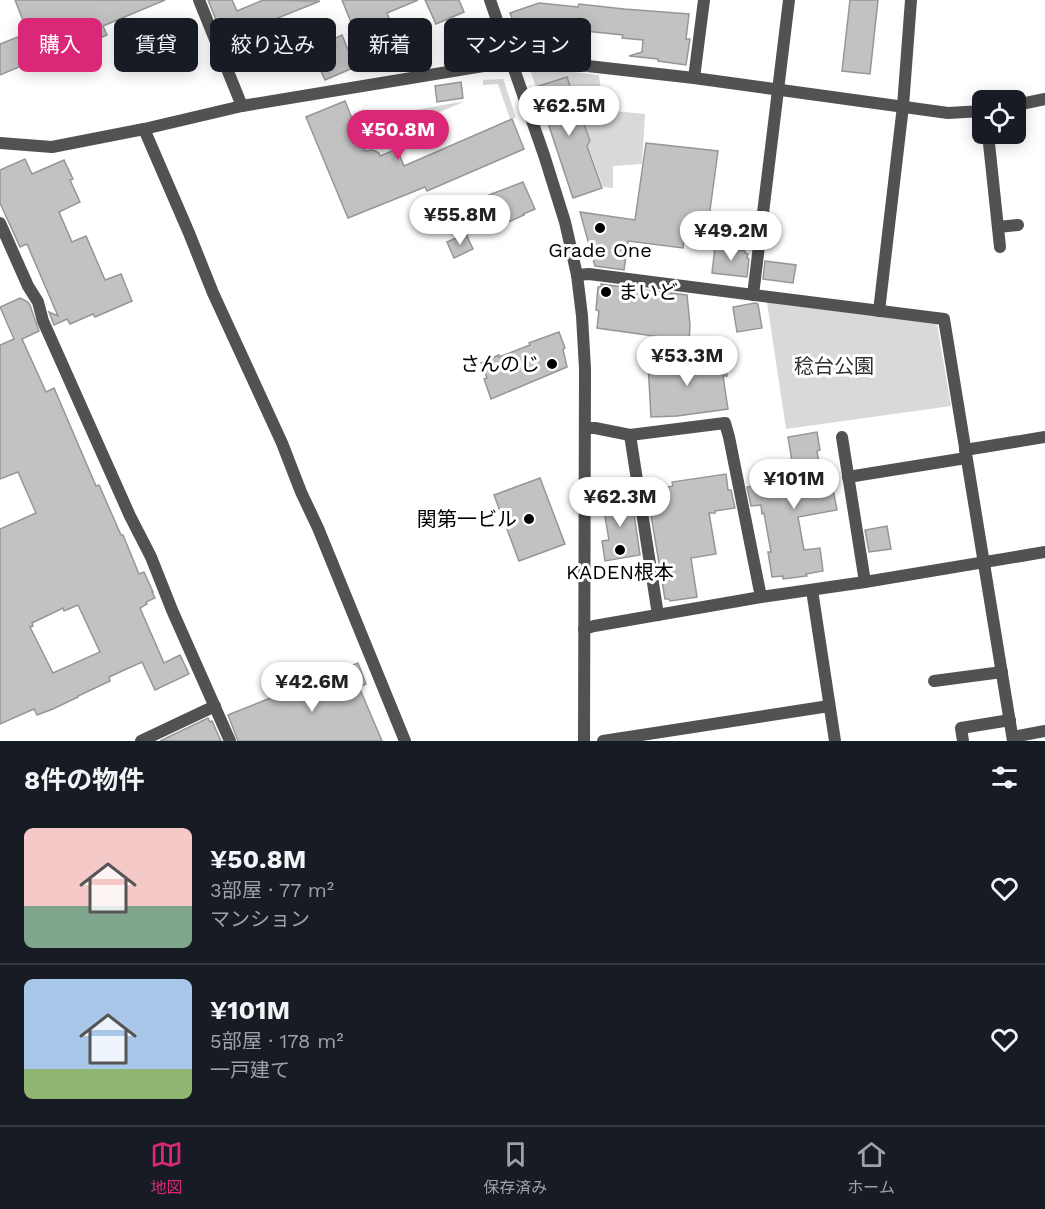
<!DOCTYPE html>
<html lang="ja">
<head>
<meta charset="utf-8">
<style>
  body { margin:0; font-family:"Work Sans","Noto Sans JP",sans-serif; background:#20242c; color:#f1f3f6; height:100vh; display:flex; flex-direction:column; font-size:22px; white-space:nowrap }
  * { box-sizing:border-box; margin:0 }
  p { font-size:20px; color:#9ea1a6 }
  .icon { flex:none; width:33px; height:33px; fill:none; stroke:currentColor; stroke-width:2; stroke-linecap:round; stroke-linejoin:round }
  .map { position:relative; height:741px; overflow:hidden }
  .details { display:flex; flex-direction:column; background:#171b24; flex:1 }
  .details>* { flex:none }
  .hud { position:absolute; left:18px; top:18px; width:600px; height:54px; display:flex; gap:12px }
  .buttons { position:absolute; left:972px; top:90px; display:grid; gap:12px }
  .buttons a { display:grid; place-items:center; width:54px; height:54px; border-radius:9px; background:#171b24; box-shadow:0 3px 15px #0003; font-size:30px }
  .price { position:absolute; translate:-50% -51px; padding:0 14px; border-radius:21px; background:#fff; color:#222; font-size:20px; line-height:39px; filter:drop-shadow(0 2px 3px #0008) }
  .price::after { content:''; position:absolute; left:50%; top:36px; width:18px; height:14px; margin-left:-9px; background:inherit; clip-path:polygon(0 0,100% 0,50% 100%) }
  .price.on { background:#db2777; color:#fff }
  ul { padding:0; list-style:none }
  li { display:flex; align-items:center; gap:18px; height:150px; padding:0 24px }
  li+li { border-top:2px solid #363941 }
  li span { display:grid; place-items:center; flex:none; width:168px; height:120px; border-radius:9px; color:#555 }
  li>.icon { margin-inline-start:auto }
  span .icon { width:72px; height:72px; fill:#fffc; stroke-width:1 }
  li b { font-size:26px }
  h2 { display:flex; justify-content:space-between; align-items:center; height:72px; padding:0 24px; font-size:26px }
  .pill { padding:0 21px; border-radius:9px; background:#171b24; box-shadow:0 3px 15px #0003; font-size:21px; line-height:54px }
  .pill.on { background:#db2777; color:#fff }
  .tab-bar { display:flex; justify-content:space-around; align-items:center; height:84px; border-top:2px solid #363941; background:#171b24; font-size:16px; color:#9ea1a6 }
  .tab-bar a { display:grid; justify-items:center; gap:3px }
  .tab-bar .on { color:#db2777 }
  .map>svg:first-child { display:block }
  .green { fill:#d9d9d9 }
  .building { fill:#c2c2c2; stroke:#969696; stroke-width:1.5; fill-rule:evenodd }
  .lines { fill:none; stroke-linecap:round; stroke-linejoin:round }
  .minor { stroke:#525252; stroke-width:12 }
  .tertiary { stroke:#525252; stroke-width:12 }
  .poi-dot { fill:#000; stroke:#fff; stroke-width:2 }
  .labels { text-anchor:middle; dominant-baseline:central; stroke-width:6; stroke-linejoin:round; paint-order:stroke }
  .poi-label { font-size:20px; fill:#000; stroke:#fff }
  .park-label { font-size:20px; fill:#303030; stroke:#fff }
</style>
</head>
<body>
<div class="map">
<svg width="1045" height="741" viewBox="0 0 1045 741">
  <rect width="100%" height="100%" fill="#fff"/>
  <!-- green -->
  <g class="green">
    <path d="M529 67 599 75 603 110 645 114 642 164 613 166V188L603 187 588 146 591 141 584 124 578 122 570 100 575 98 567 77 536 87Z"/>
    <path d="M503 79 504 81 516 118 510 119 498 84 483 85V80Z"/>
    <path d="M466 101 399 129 392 114Z"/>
    <path d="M767 302 937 324 951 406 786 429Z"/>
  </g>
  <!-- building -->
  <g class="building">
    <path d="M15 0H165L103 26 107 35 38 63 36 60 0 75V44L28 33Z"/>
    <path d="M208 0H232L237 11 263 0 320 1 224 40Z"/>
    <path d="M342 0H418L387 13 389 18 373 25 371 20 353 27Z"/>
    <path d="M425 0H459L464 12 436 24Z"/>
    <path d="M850 0H878L870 74 842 71Z"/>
    <path d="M539 3 578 7 579 4 624 9 689 14 686 39H690L686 65 658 61V59L629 56 642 52 643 40 622 38 623 35 566 29 564 50 538 48 539 38 522 44 510 13Z"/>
    <path d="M342 35 355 67 325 80 311 49Z"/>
    <path d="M567 77 574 98 570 100 577 122 584 124 590 141 587 146 602 188 573 198 536 87Z"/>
    <path d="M461 82 463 98 437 102 435 86Z"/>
    <path d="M345 101 365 151 373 150 379 153 380 156 397 149 404 166 512 119 524 149 427 191 425 187 348 218 306 117Z"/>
    <path d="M646 143 718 151 707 232 685 230 683 248 628 241 624 270 595 266 580 212 635 220Z"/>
    <path d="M25 159 32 174 64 160 73 179 70 180 80 202 59 212 72 242 86 236 105 280 121 274 132 301 95 317 93 314 70 324 67 319 54 325 49 312 58 316 27 244 20 247 0 203V170Z"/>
    <path d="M523 182 535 209 523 214 524 215 502 225 489 195Z"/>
    <path d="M466 234 473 249 454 258 447 242Z"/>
    <path d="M715 247 745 251V253L748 254 747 258 749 259 747 277 712 273Z"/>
    <path d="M765 261 796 265 793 283 763 279Z"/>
    <path d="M601 284 623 287V290L638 289 687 295 690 325 689 341 597 328 599 311 596 310 598 287 602 286Z"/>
    <path d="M20 298 28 302 30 305 39 331 22 339 46 392 54 388 96 486 99 485 121 535H123L139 574 144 572 153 592H152L155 598 146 602 147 604 140 608 164 663 180 655 189 674 155 690 142 662 109 677 110 681 78 696V697L53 709 37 715 34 709 0 724V529L36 513 18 472 0 479V345L14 339 0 307ZM78 605 100 652 53 673 30 627 33 626 32 623 63 608 64 611Z"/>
    <path d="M755 303 758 304 762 328 737 332 733 307Z"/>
    <path d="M559 332 565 348 563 349 567 367 491 399 484 379 487 378 481 363 499 355V357L530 345 529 343Z"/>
    <path d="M724 357 727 376H723L728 409 677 416 651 417 648 363Z"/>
    <path d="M817 432 820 450 817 451 823 486 832 485 837 510 798 517 804 550 820 548 823 571 806 574 807 576 783 579V576L772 577 768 552H771L764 513 762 514 761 505 751 506 747 487 795 479 788 437Z"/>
    <path d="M726 474 728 490H731L735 508 715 511V513H709L716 554 691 558 697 597 670 601 669 599H665L647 491 673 486 672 482Z"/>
    <path d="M540 478 565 544 519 561 494 495Z"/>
    <path d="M631 493 640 555 605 561 602 541 609 540 602 499Z"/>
    <path d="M887 526 891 549 869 552 865 530Z"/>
    <path d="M358 663 366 684 359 687 382 741H238L228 715Z"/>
    <path d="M208 718 210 722 212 721 221 741H160Z"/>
  </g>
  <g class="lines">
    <!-- minor -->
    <g class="minor">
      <path d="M199 0 242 106"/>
      <path d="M694 78 704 0"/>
      <path d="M1016 105 1045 99"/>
      <path d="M144 129 189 233 213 293 282 443 301 492 318 528 405 741"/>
      <path d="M988 134 1000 247"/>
      <path d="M0 143 52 147 144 129 242 106 526 59 694 78 948 113 982 111"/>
      <path d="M0 223 28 286 38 302 43 321 130 516 151 557 172 610 230 741"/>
      <path d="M998 227 1018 225"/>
      <path d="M577 275 589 274 944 319 1013 741"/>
      <path d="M753 295 789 0"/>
      <path d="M879 311 903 106 911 0"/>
      <path d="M585 428H595L630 435 725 423 729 437 761 597"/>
      <path d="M630 435 658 615"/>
      <path d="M842 437 865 582"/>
      <path d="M965 450 1045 437"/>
      <path d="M848 477 966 458"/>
      <path d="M812 590 835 741"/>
      <path d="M584 629 594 626 761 597 865 582 1045 552"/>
      <path d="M934 681 1002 672"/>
      <path d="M1013 737 1045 731"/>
      <path d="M141 741 215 706"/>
      <path d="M603 741 829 706"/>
      <path d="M963 741 961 728 1010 720"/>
    </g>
    <!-- tertiary -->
    <path class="tertiary" d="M490 0 544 155 565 222 577 275 582 316 585 369 584 741"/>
  </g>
  <!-- markers -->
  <g class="poi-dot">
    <circle cx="600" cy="228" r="6"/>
    <circle cx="606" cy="292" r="6"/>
    <circle cx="552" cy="364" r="6"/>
    <circle cx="529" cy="519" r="6"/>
    <circle cx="620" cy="550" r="6"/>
  </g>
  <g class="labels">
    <!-- poi labels -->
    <g class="poi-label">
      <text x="600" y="250">Grade One</text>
      <text x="618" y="292" text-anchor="start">まいど</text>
      <text x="540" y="364" text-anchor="end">さんのじ</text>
      <text x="517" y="519" text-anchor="end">関第一ビル</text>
      <text x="620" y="572">KADEN根本</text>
    </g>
    <!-- park labels -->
    <g class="park-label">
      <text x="834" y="366">稔台公園</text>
    </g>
  </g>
</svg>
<div class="buttons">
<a><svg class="icon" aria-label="locate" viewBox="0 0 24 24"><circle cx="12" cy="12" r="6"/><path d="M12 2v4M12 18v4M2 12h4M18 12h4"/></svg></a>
</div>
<b class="price" style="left:569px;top:137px">¥62.5M</b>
<b class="price on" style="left:398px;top:161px">¥50.8M</b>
<b class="price" style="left:460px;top:246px">¥55.8M</b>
<b class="price" style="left:731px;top:262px">¥49.2M</b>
<b class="price" style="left:687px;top:387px">¥53.3M</b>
<b class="price" style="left:794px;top:510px">¥101M</b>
<b class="price" style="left:620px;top:528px">¥62.3M</b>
<b class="price" style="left:312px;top:713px">¥42.6M</b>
<div class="hud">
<a class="pill on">購入</a>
<a class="pill">賃貸</a>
<a class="pill">絞り込み</a>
<a class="pill">新着</a>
<a class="pill">マンション</a>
</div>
</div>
<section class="details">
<h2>8件の物件<svg class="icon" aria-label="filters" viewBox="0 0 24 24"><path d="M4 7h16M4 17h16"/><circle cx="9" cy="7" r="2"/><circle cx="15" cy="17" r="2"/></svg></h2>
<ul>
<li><span style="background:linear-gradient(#f6c9c9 65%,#7fa58c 0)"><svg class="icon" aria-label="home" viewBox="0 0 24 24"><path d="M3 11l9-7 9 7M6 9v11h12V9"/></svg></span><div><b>¥50.8M</b><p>3部屋 · 77 m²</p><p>マンション</p></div><svg class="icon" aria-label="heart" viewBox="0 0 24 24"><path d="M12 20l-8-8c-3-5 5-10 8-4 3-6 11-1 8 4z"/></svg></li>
<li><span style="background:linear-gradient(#a9c7e8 75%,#8fb573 0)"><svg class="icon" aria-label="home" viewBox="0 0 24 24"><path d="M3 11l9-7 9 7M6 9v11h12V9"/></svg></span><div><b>¥101M</b><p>5部屋 · 178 m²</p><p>一戸建て</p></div><svg class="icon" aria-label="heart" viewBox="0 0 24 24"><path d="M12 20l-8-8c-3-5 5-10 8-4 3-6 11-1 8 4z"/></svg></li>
</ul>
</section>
<nav class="tab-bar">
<a class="on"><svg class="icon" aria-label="map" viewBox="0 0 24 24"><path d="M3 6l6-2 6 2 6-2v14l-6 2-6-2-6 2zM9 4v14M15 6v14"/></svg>地図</a>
<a><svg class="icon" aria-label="saved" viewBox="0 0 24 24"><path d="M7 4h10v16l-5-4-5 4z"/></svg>保存済み</a>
<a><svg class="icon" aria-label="home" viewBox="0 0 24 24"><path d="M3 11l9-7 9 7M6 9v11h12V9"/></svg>ホーム</a>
</nav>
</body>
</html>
